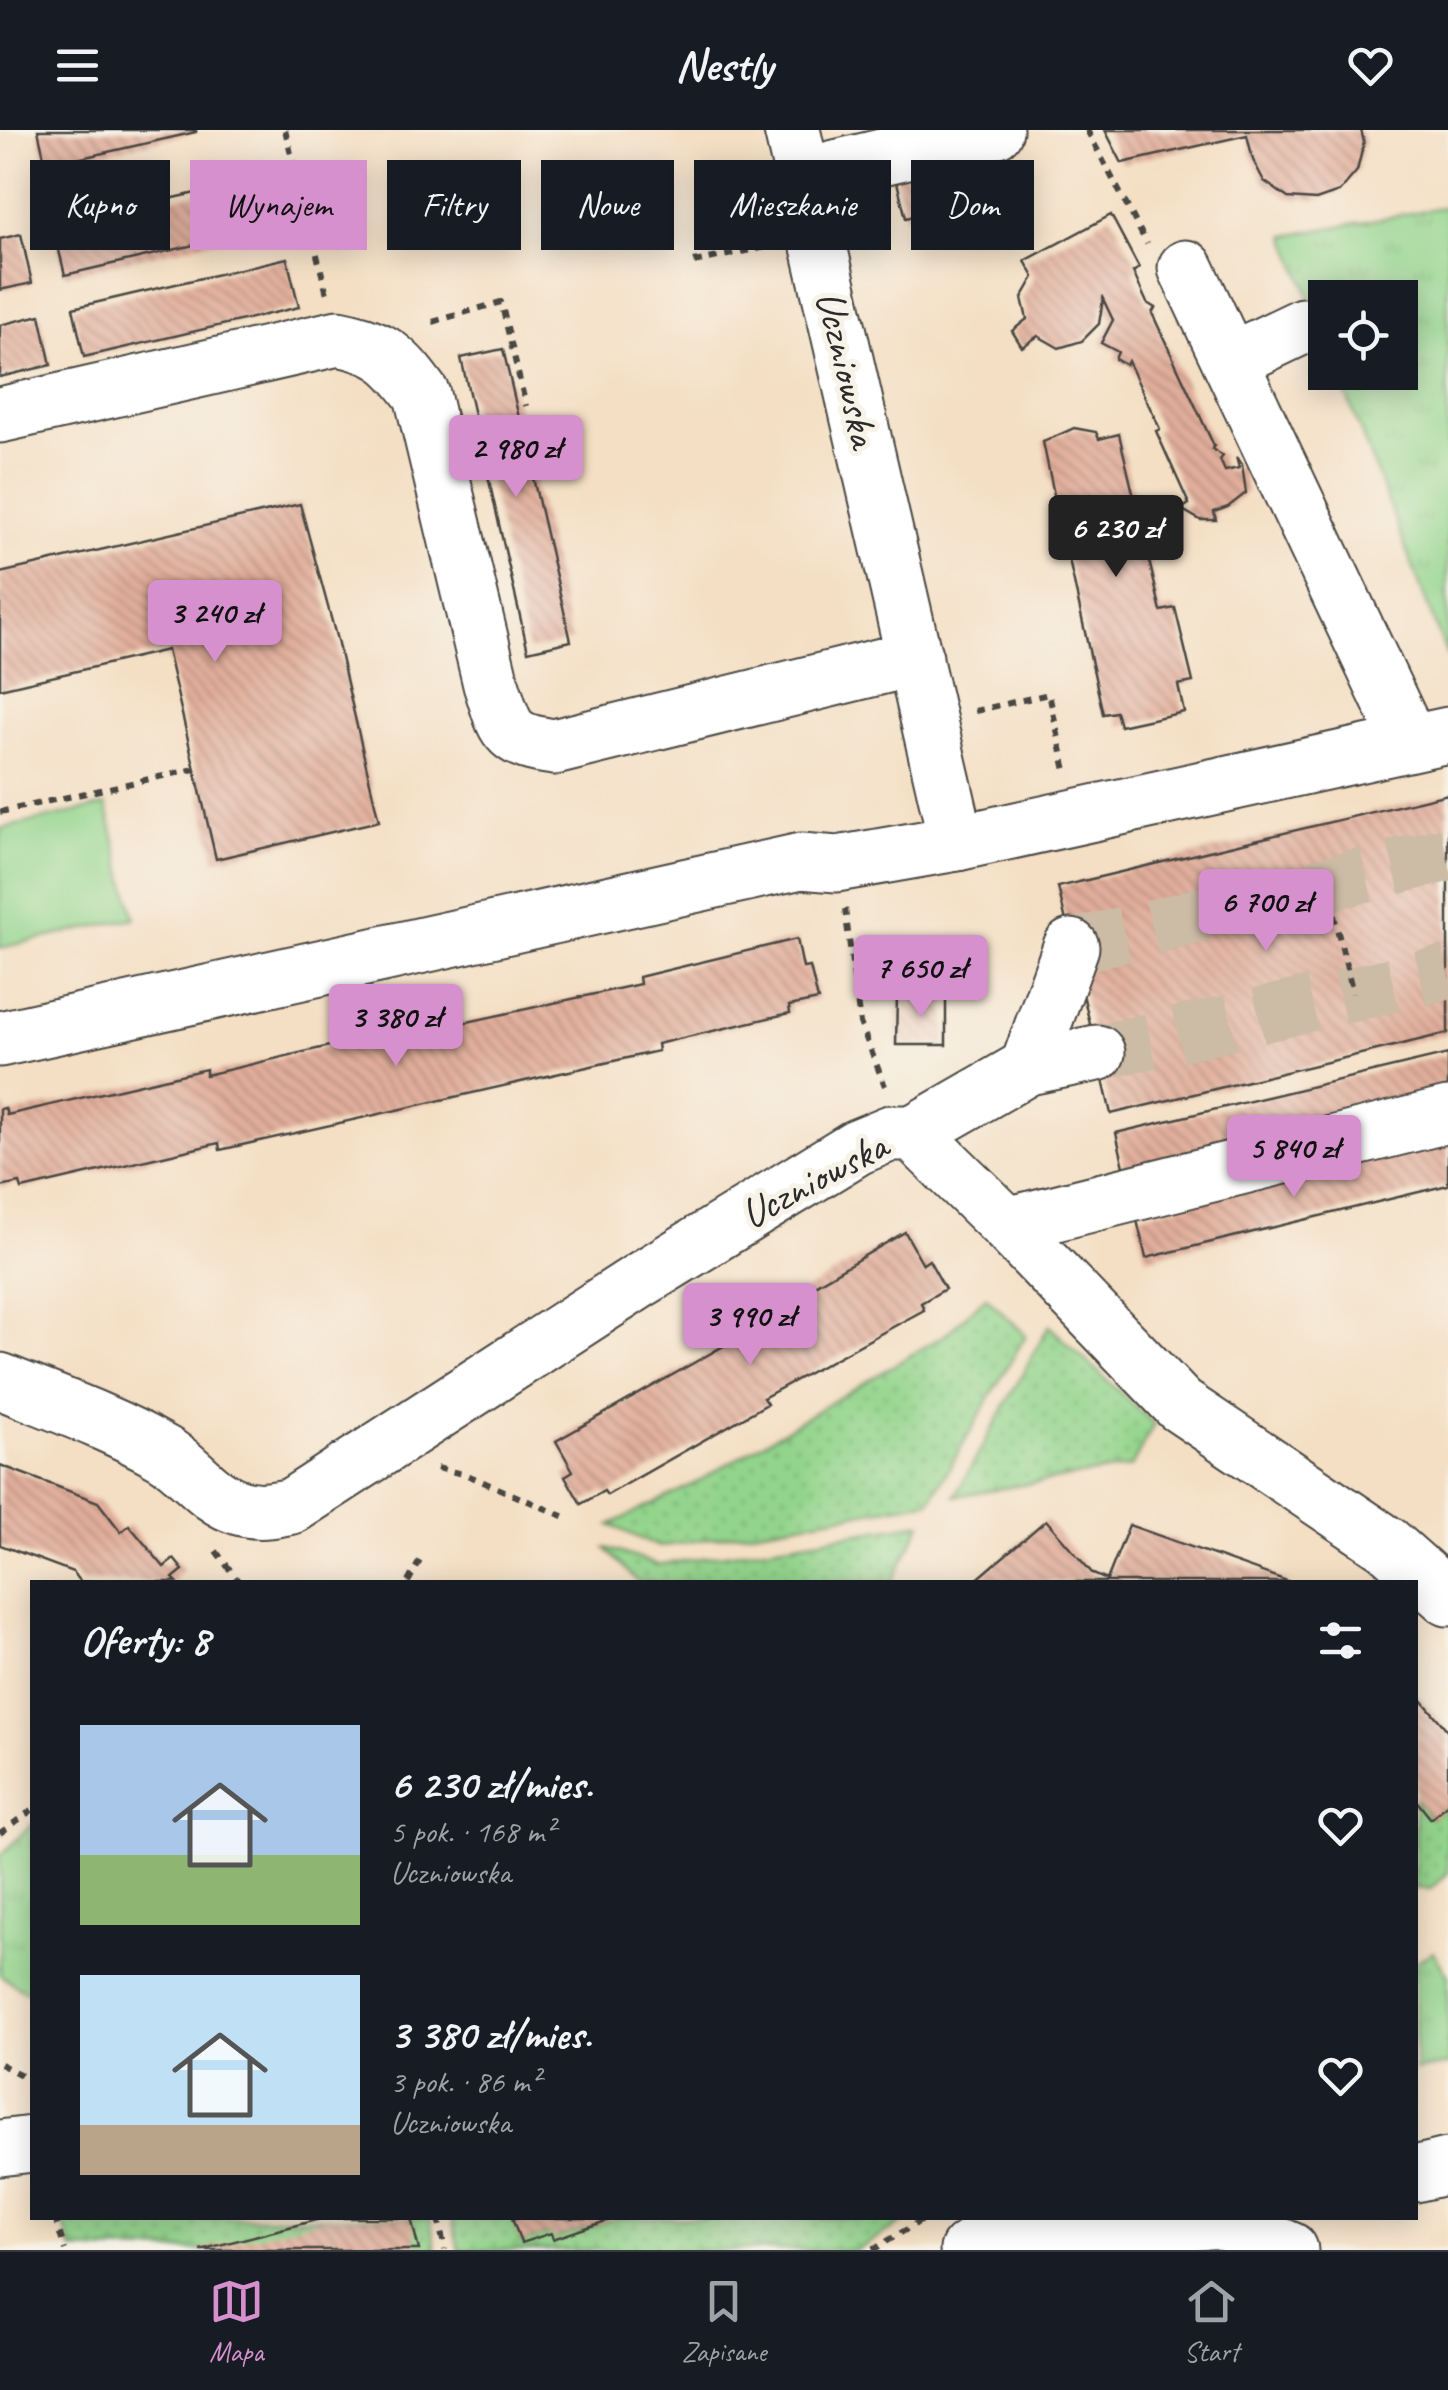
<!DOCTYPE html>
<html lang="pl">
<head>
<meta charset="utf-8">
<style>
  body { margin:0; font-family:Caveat,sans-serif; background:#20242c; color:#f1f3f6; height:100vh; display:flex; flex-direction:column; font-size:38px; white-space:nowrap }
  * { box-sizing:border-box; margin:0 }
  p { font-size:32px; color:#9ea1a6 }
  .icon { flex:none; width:55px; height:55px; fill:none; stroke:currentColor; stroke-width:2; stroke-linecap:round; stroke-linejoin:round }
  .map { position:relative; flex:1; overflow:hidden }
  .panel { position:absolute; left:30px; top:1450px; width:1388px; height:640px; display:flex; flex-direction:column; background:#171b24; border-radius:0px; box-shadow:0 5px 25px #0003 }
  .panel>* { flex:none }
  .top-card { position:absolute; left:30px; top:30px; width:1390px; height:90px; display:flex; gap:20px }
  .fabs { position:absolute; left:1308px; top:150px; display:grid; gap:20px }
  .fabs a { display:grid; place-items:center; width:110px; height:110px; border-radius:0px; background:#171b24; box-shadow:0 5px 25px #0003; font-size:50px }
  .price { position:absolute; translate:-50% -85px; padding:0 22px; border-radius:10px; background:#d690ce; color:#111; font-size:32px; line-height:65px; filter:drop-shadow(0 2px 5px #0008) }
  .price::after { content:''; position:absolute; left:50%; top:60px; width:30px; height:22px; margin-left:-15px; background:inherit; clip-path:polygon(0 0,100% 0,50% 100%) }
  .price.current { background:#222; color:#fff }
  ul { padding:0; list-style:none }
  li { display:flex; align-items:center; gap:30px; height:250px; padding:0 50px }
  li span { display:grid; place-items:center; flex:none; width:280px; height:200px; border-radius:0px; color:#555 }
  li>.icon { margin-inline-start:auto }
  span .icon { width:120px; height:120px; fill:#fffc; stroke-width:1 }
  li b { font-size:42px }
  h2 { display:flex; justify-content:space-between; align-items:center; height:120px; padding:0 50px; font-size:42px }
  .tag { padding:0 35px; border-radius:0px; background:#171b24; box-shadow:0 5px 25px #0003; font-size:35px; line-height:90px }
  .tag.current { background:#d690ce; color:#111 }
  header { display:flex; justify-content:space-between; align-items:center; height:130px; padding:0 50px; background:#171b24; font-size:45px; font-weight:700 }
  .tabs { display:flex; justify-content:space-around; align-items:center; height:140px; border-top:2px solid #363941; background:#171b24; font-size:28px; color:#9ea1a6 }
  .tabs a { display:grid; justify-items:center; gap:5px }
  .tabs .current { color:#d690ce }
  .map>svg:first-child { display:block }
  .grass { fill:url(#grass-dots); stroke:#5e805b; stroke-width:2.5 }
  .park { fill:url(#park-tufts); stroke:#5e805b; stroke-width:2.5 }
  .garden { fill:#92d48b; stroke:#5e805b; stroke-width:2.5 }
  .building { fill:url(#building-back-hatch) }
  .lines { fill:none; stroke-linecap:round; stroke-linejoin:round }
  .minor-tunnel { stroke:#ccbba5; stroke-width:55; stroke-dasharray:55 28; stroke-linecap:butt }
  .minor-casing { stroke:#494642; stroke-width:59 }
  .path { stroke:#494642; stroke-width:6; stroke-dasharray:8 8; stroke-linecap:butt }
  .minor { stroke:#fff; stroke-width:55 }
  .labels { text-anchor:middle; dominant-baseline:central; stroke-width:10; stroke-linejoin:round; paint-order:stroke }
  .street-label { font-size:42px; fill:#2b2b2b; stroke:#f7f3e8 }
</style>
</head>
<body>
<header><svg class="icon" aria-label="menu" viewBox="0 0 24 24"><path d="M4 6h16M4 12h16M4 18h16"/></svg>Nestly<svg class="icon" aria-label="heart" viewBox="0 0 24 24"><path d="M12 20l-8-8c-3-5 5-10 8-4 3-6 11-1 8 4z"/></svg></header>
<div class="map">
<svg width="1448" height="2120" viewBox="0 0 1448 2120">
  <defs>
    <pattern id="grass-dots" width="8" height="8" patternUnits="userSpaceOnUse" patternTransform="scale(2.5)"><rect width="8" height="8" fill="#92d48b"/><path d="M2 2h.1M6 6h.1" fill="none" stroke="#7eb678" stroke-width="1.8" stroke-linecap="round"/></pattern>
    <pattern id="park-tufts" width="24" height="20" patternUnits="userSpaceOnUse" patternTransform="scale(2.5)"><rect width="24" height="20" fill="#92d48b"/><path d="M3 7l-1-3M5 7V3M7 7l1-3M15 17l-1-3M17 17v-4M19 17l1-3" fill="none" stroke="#7eb678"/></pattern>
    <pattern id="building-back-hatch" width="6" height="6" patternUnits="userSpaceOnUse" patternTransform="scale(2.5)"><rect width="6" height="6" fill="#e2ae9b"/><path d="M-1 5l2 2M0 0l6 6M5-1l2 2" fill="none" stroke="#b78e7f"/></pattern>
  </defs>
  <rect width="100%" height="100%" fill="#f7f3e8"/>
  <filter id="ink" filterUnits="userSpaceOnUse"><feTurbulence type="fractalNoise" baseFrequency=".01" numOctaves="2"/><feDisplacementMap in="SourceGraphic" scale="20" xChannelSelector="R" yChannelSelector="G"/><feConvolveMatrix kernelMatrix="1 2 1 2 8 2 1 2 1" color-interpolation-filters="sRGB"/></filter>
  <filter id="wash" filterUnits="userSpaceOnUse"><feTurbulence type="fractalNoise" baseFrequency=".0048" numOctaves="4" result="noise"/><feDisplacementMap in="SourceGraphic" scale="40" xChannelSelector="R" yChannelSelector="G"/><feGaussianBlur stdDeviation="2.25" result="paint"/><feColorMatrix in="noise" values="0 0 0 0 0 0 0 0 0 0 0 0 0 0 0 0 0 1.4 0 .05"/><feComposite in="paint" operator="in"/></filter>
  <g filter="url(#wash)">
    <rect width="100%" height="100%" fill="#f4dfc4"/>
    <!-- grass -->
    <g class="grass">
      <path d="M986 1167 1026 1205 930 1371 659 1417 610 1395 699 1351 946 1204Z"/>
      <path d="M1049 1196 1154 1294 1131 1337 955 1366Z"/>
      <path d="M922 1393 892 1452H638L604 1417 657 1435Z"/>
      <path d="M1415 1669 1431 1688 1448 1674V1743L1431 1759 1415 1758Z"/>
      <path d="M62 2088H430L436 2120H72Z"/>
      <path d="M452 2088H512L521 2113 551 2103 554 2109 617 2088H911L857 2120H459Z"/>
    </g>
    <!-- park -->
    <g class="park">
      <path d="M1448 76V528L1338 243 1400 242V168H1325V207L1286 106Z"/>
      <path d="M32 1694V1857L26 1862 0 1845V1726Z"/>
      <path d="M1433 1822 1448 1845V1935L1415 1941V1832Z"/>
    </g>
    <!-- garden -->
    <path class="garden" d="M106 675 135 788 0 818V699Z"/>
    <g id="blocks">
      <!-- building -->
      <g class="building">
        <path d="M38 0H196V2L46 36Z"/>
        <path d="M1105 0H1361L1364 12 1357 41 1339 62 1316 70 1288 68 1264 51 1253 30 1247 5 1122 33Z"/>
        <path d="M988 22 998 67 906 88 895 44Z"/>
        <path d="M269 46 280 95 65 145 53 96Z"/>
        <path d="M1111 85 1139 138 1133 142 1147 173 1155 178 1152 183 1214 316 1212 319 1223 326 1220 330 1225 341 1239 338 1236 327 1242 334 1246 363 1228 377 1214 382 1216 390H1200L1181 379 1189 374 1156 301 1160 299 1128 231 1126 235 1115 229 1118 222 1101 213 1113 190 1103 169 1099 194 1082 211 1059 218 1038 206 1022 217 1012 201 1027 189 1022 168 1034 147 1025 131Z"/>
        <path d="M21 104 32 153 0 160V109Z"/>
        <path d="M287 128 299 177 84 227 73 178Z"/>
        <path d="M40 185 51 235 0 247V195Z"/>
        <path d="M503 219 571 511 528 521 461 228Z"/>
        <path d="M1074 298 1096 302 1099 309 1119 304 1161 481 1175 478 1193 552 1178 555 1184 582 1120 596 1116 582 1103 584 1060 389 1052 375 1056 374 1043 312Z"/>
        <path d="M300 374 337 510 379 691 216 729 167 520 0 559V443Z"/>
        <path d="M1448 664V903L1111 984 1058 757Z"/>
        <path d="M797 809 803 838 810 837 818 870 789 876 790 883 657 914 658 921 220 1020 219 1013 22 1059 20 1053 0 1057V979L5 978 7 985 206 939V945L406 898 408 905 640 854 639 847Z"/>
        <path d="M897 865H946V915H896Z"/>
        <path d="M1448 924V968L1126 1045 1116 1003Z"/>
        <path d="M1448 1011V1055L1146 1128 1136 1086Z"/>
        <path d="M905 1102 923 1134 929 1130 945 1159 921 1173 924 1180 763 1268 767 1274 607 1365 604 1361 581 1374 565 1346 573 1341 556 1311 734 1210 731 1204Z"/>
        <path d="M0 1335 98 1372 121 1402 129 1395 164 1437 174 1429 183 1440 173 1448 177 1452H81L73 1442 0 1415Z"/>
        <path d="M1046 1390 1093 1444 1107 1450 1129 1395 1290 1452H974Z"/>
        <path d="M1415 1562 1448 1601V1674L1431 1689 1415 1669Z"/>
        <path d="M324 2088H411L419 2120H200Z"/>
        <path d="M512 2088H615L553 2109 551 2103 521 2113Z"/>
      </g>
    </g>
  </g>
  <g filter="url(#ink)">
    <use href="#blocks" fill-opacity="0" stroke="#494642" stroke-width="2.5"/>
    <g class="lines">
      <!-- minor-tunnel -->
      <g class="minor-tunnel">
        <path d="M1071 817 1448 724"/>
        <path d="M1097 923 1448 842"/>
      </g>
      <!-- minor casing -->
      <g class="minor-casing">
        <g id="minor">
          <path d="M792 0 957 713"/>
          <path d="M802 46 995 0"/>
          <path d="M1186 138 1410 613"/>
          <path d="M1230 231 1303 196"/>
          <path d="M0 285 338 208C383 217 395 228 422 265L491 554C506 599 503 610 554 617L915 528"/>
          <path d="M0 909 801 731 837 734 957 713 1448 605"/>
          <path d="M1028 937 1071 817"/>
          <path d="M913 1003 1028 937 1097 923"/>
          <path d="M1007 1095 1448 985"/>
          <path d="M0 1251C55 1273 112 1293 164 1323 190 1338 208 1368 239 1377 258 1383 272 1380 292 1376L642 1149 857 1017 891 1003H913L1007 1095 1180 1275 1387 1414 1448 1468"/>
          <path d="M0 2018 32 2014"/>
          <path d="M1415 2044 1448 2036"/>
          <path d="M968 2120 974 2116 1219 2090 1290 2120"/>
        </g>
      </g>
      <!-- path -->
      <g class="path">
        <path d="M285 0 327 164"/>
        <path d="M1087 0 1147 114"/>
        <path d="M694 132 771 116"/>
        <path d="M433 192 501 172 526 276"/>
        <path d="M975 581 1049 564 1067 645"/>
        <path d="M0 682 195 639"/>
        <path d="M1326 754 1353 863"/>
        <path d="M845 779 860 893 885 956"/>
        <path d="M437 1338 467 1345 570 1389"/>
        <path d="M216 1421 239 1452"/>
        <path d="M408 1452 422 1427"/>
        <path d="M0 1703 32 1680"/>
        <path d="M0 1934 29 1949 30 1971"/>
        <path d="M55 2088 65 2120"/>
        <path d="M438 2088 445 2120"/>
        <path d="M873 2120 925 2088"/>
      </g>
      <!-- minor -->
      <use href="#minor" class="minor"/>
    </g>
  </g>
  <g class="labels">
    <!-- street labels -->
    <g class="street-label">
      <text transform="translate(847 239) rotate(77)">Uczniowska</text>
      <text transform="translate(814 1050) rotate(-28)">Uczniowska</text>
    </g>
  </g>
</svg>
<div class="fabs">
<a><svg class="icon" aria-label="locate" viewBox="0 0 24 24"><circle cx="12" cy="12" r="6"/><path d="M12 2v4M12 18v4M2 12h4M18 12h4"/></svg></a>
</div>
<b class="price" style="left:516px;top:370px">2 980 zł</b>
<b class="price current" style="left:1116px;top:450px">6 230 zł</b>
<b class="price" style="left:215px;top:535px">3 240 zł</b>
<b class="price" style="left:1266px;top:824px">6 700 zł</b>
<b class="price" style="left:921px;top:890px">7 650 zł</b>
<b class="price" style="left:396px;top:939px">3 380 zł</b>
<b class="price" style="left:1294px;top:1070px">5 840 zł</b>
<b class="price" style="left:750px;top:1238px">3 990 zł</b>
<div class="top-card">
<a class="tag">Kupno</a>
<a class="tag current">Wynajem</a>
<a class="tag">Filtry</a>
<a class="tag">Nowe</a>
<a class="tag">Mieszkanie</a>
<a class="tag">Dom</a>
</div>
<section class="panel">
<h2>Oferty: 8<svg class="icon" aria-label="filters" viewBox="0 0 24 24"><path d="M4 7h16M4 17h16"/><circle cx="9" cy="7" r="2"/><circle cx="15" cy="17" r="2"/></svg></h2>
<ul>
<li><span style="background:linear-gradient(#a9c7e8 65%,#8fb573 0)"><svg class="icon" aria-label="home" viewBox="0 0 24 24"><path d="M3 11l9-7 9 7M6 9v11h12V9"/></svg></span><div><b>6 230 zł/mies.</b><p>5 pok. · 168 m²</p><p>Uczniowska</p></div><svg class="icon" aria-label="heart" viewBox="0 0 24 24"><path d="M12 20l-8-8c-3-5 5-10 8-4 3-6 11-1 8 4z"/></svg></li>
<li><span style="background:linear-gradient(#bfe0f5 75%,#b9a48a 0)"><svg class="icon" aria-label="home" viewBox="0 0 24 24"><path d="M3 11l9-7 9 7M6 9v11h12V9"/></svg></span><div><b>3 380 zł/mies.</b><p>3 pok. · 86 m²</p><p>Uczniowska</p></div><svg class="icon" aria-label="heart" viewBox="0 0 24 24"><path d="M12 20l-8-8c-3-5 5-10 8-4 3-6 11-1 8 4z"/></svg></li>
</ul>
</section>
</div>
<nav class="tabs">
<a class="current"><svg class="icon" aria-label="map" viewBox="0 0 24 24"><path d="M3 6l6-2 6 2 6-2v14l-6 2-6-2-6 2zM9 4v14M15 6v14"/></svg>Mapa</a>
<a><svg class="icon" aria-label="saved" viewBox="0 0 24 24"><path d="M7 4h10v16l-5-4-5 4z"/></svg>Zapisane</a>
<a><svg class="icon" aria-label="home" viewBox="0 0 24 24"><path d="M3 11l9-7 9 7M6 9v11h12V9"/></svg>Start</a>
</nav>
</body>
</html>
